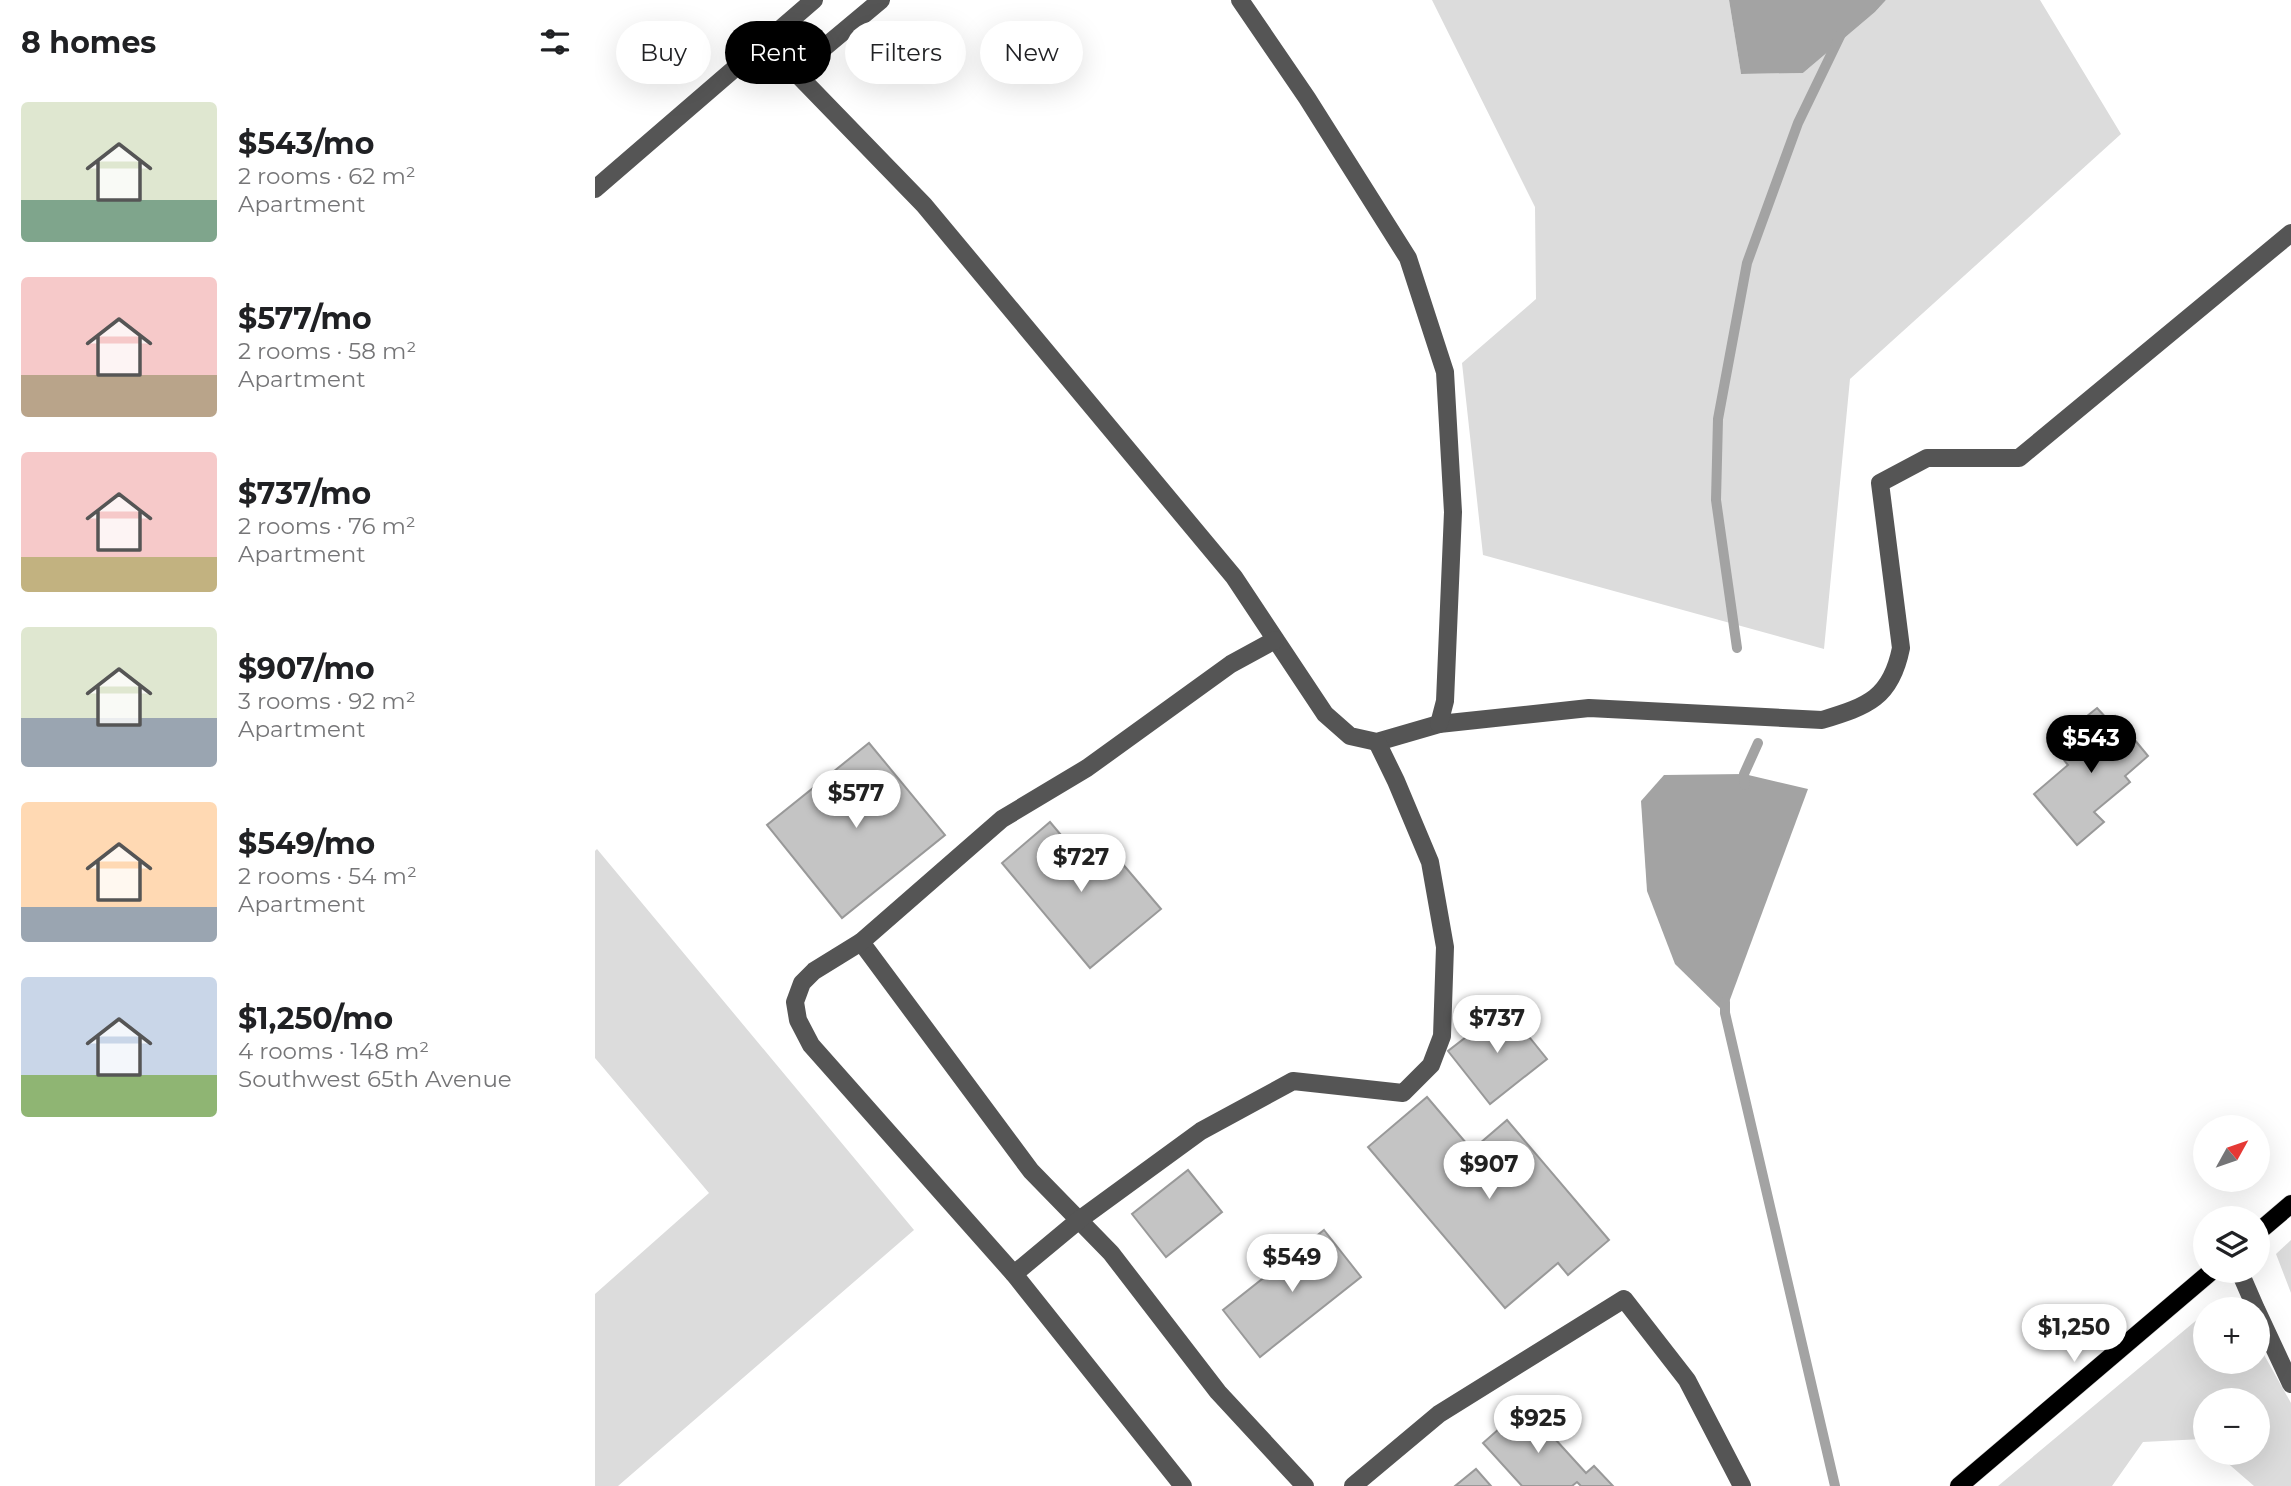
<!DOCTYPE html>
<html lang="en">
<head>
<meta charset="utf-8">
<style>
  body { margin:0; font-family:Montserrat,sans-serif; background:#f6f6f6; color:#202124; height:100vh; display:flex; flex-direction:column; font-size:26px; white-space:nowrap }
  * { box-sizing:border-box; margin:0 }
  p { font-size:23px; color:#757577 }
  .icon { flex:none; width:38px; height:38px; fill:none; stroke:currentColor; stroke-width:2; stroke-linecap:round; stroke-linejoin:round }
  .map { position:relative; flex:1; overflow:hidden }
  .drawer { display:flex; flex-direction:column; background:#fff; width:595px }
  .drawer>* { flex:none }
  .guide { position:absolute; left:21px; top:21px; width:665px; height:63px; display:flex; gap:14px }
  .needle { width:46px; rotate:50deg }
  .controls { position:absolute; left:1598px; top:1115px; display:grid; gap:14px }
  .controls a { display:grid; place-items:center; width:77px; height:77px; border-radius:50%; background:#fff; box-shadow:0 7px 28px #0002; font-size:35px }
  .price { position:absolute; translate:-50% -60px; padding:0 16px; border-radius:24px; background:#fff; color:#222; font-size:23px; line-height:46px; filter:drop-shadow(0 2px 4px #0008) }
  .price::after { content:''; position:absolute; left:50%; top:42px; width:21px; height:16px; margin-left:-10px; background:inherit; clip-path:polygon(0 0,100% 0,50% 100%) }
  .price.active { background:#000; color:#fff }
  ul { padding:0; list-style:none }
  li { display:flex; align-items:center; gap:21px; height:175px; padding:0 21px }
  li span { display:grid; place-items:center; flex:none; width:196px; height:140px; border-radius:7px; color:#555 }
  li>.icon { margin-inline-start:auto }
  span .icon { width:84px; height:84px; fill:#fffc; stroke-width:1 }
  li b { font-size:30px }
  h2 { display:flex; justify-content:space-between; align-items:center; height:84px; padding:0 21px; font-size:30px }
  .chip { padding:0 24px; border-radius:32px; background:#fff; box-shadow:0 7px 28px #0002; font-size:24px; line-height:63px }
  .chip.active { background:#000; color:#fff }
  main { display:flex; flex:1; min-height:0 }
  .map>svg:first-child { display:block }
  .green { fill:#dcdcdc }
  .water { fill:#a3a3a3 }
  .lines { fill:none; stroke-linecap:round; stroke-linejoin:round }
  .stream { stroke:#a3a3a3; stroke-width:10 }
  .building { fill:#c4c4c4; stroke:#999; stroke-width:2 }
  .major-casing { stroke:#dbdbdb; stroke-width:19 }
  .minor { stroke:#555; stroke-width:18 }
  .major { stroke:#000; stroke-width:18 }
</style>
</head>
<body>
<main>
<section class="drawer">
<h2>8 homes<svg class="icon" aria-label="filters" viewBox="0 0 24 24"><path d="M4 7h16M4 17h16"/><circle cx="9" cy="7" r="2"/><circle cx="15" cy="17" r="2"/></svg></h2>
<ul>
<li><span style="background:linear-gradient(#dfe7d0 70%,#7fa58c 0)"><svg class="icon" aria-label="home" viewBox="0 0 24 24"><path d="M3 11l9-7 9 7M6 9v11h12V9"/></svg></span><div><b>$543/mo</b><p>2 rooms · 62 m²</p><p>Apartment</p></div></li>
<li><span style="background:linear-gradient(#f6c9c9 70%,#b9a48a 0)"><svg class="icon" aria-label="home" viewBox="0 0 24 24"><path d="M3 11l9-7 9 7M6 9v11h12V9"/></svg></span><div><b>$577/mo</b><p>2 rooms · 58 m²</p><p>Apartment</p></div></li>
<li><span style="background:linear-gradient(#f6c9c9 75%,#c2b280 0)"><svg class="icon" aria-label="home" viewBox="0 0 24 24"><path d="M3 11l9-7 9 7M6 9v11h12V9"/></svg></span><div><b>$737/mo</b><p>2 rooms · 76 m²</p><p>Apartment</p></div></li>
<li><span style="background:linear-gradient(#dfe7d0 65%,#9aa5b1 0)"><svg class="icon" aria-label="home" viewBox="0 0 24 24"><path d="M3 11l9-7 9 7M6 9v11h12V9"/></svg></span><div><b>$907/mo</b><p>3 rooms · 92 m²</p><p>Apartment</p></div></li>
<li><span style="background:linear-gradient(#ffd9b3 75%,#9aa5b1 0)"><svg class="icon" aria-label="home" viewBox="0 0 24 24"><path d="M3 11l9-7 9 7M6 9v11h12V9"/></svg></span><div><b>$549/mo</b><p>2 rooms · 54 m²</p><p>Apartment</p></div></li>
<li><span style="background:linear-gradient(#c9d6e8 70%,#8fb573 0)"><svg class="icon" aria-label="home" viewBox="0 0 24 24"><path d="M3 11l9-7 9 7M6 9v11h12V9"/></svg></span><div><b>$1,250/mo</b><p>4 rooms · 148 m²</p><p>Southwest 65th Avenue</p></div></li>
</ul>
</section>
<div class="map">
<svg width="1696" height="1486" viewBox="0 0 1696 1486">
  <rect width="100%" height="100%" fill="#fff"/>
  <!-- green -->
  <g class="green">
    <path d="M837 0H1134L1146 74 1208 73 1280 12 1291 0H1445L1526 134 1255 379 1229 649 888 555 867 363 941 299 940 207Z"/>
    <path d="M2 849 319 1230 23 1486H0V1294L114 1193 0 1058V851Z"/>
    <path d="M1696 1240V1293L1681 1254Z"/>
    <path d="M1610 1313V1362H1662L1663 1344 1696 1403V1486H1659L1621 1453 1662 1452V1400H1610V1442L1607 1439 1548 1442 1517 1486H1403Z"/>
  </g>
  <!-- water -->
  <g class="water">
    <path d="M1134 0H1291L1280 12 1208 73 1146 74Z"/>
    <path d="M1149 774 1213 789 1130 1013 1080 964 1052 891 1046 801 1069 775Z"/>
  </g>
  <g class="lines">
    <!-- stream -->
    <g class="stream">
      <path d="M1142 648 1121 500 1123 419 1152 263 1203 123 1246 34"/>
      <path d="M1150 785 1149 774 1163 743"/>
      <path d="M1130 1002V1013L1240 1486"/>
    </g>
  </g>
  <!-- building -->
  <g class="building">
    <path d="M1502 708 1514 721 1520 716 1553 756 1530 776 1535 782 1499 812 1509 822 1482 845 1439 794 1473 765 1468 759 1488 743 1476 729Z"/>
    <path d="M274 743 350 835 247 918 172 825Z"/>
    <path d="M455 822 498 873 520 855 566 909 495 968 407 863Z"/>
    <path d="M910 1007 952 1059 895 1104 853 1051Z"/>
    <path d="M832 1097 877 1150 912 1120 1014 1240 973 1275 963 1263 910 1308 773 1147Z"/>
    <path d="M593 1170 627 1212 571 1257 537 1214Z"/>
    <path d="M729 1230 766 1277 665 1357 628 1310Z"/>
    <path d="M930 1406 991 1473 999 1466 1018 1486H986L982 1482 977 1486H927L888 1443Z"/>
    <path d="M881 1469 896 1486H860Z"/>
  </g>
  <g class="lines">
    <!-- major casing -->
    <g class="major-casing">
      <g id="major">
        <path d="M1662 1233 1696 1204"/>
        <path d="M1364 1486 1618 1270"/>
      </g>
    </g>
    <!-- minor -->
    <g class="minor">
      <path d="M286 0 200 72 329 205 639 577 730 714 755 736 782 742 844 724 994 708 1227 720C1273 706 1296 698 1306 648L1285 483 1332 458H1424L1696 233"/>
      <path d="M645 0 712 98 813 258 850 372 858 512 850 701 844 724"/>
      <path d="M0 189 219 0"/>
      <path d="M266 942 436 1171 516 1253 623 1392 710 1486"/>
      <path d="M1644 1270 1661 1309"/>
      <path d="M419 1274 484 1220 606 1131 698 1081 808 1093 836 1065 847 1036 850 947 835 862 801 781 782 742"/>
      <path d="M1662 1311 1696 1384"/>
      <path d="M588 1486 419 1274 216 1045 203 1020 200 1002 207 983 219 971 266 942 407 819 492 768 636 664 680 640"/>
      <path d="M758 1486 844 1414 1029 1299 1092 1380 1147 1486"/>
    </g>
    <!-- major -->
    <use href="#major" class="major"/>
  </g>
</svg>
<div class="controls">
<a><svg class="needle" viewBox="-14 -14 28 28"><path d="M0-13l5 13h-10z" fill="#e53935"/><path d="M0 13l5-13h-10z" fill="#757577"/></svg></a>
<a><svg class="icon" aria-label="layers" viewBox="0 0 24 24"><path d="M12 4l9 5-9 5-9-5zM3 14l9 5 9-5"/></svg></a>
<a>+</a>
<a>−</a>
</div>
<b class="price active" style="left:1496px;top:775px">$543</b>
<b class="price" style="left:261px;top:830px">$577</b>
<b class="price" style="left:486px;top:894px">$727</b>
<b class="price" style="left:902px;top:1055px">$737</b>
<b class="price" style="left:894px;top:1201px">$907</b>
<b class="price" style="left:697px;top:1294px">$549</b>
<b class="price" style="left:1479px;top:1364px">$1,250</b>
<b class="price" style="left:943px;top:1455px">$925</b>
<div class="guide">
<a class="chip">Buy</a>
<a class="chip active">Rent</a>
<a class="chip">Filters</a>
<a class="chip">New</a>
</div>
</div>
</main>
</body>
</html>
